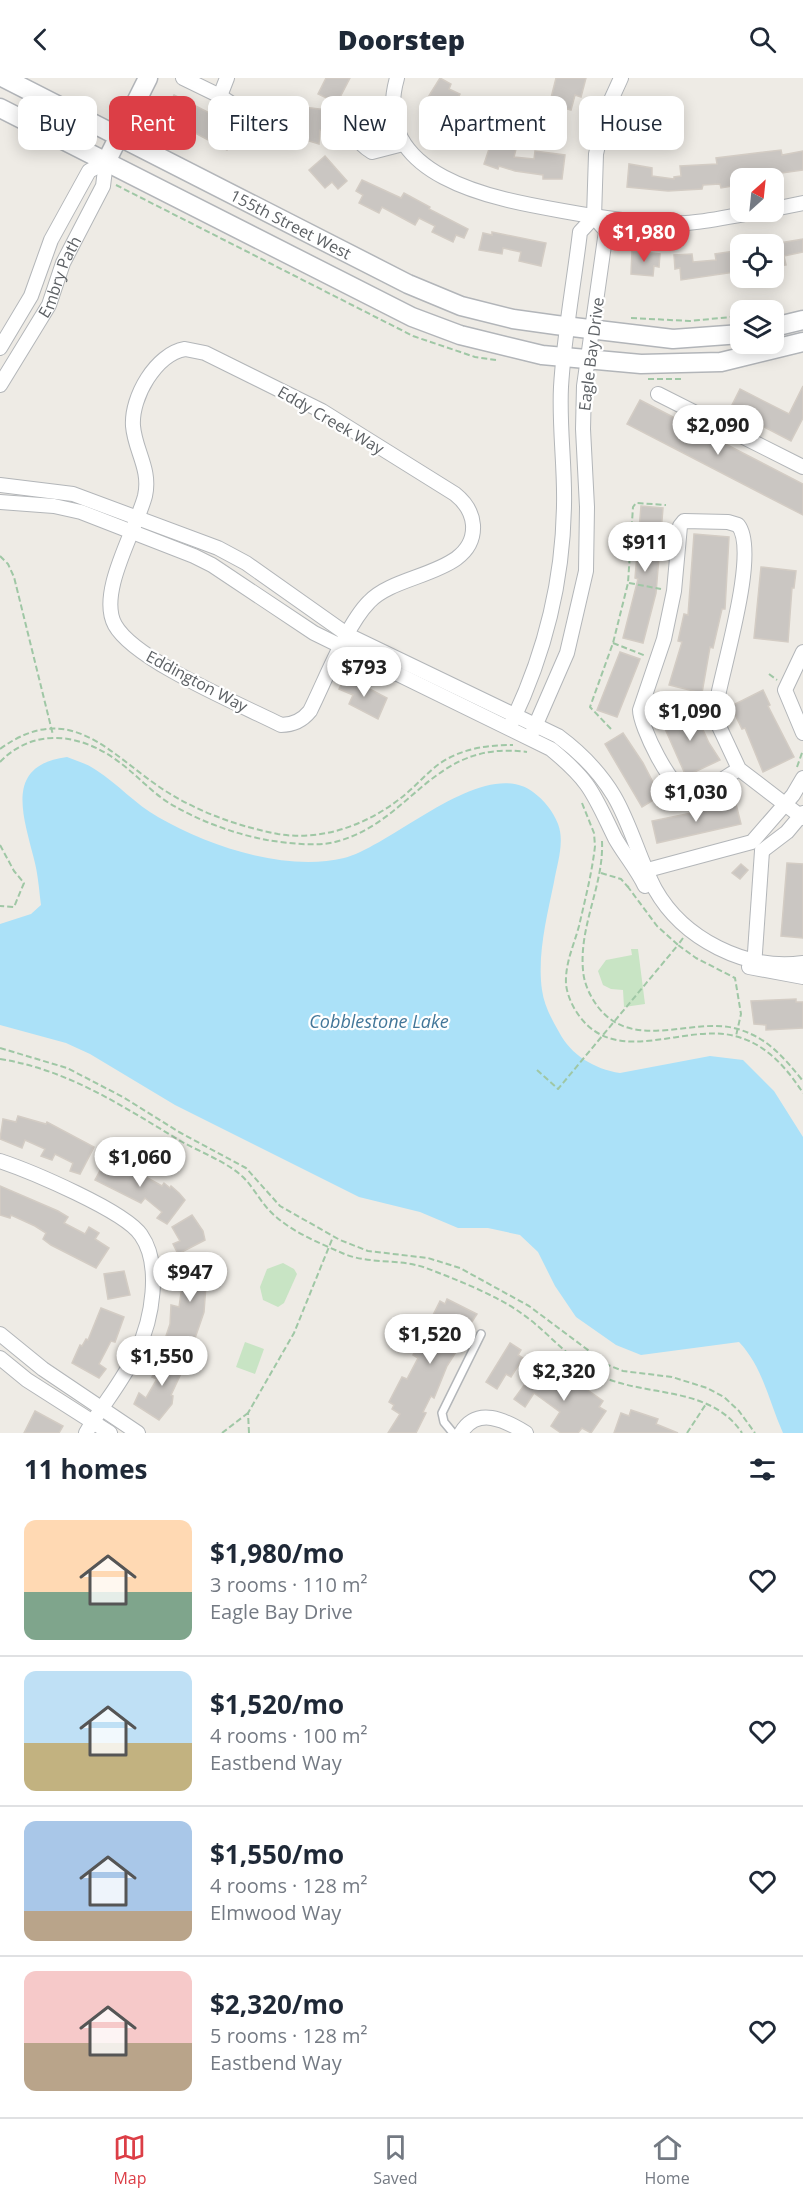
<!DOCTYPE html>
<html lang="en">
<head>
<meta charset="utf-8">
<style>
  body { margin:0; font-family:"Open Sans",sans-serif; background:#f2f2f3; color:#1f2937; height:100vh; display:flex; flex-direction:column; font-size:22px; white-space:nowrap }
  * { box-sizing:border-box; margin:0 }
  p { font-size:20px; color:#747a83 }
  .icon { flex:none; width:33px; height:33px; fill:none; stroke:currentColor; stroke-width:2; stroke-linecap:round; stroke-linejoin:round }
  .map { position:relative; height:1355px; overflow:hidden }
  .sheet { display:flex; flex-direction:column; background:#fff; flex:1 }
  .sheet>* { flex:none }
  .hud { position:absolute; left:18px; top:18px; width:768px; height:54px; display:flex; gap:12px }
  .needle { width:39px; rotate:27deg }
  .tools { position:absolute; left:730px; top:90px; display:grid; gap:12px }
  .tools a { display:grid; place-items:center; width:54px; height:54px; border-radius:12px; background:#fff; box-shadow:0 3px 15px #0003; font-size:30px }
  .price { position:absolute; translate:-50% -51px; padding:0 14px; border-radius:21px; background:#fff; color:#222; font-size:20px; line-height:39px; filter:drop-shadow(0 2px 3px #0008) }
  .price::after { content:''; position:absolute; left:50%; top:36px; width:18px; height:14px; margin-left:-9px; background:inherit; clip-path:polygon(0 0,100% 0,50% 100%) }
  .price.selected { background:#dc3e46; color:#fff }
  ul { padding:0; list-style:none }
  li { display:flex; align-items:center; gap:18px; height:150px; padding:0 24px }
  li+li { border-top:2px solid #e0e1e3 }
  li span { display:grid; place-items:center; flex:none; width:168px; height:120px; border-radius:12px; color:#555 }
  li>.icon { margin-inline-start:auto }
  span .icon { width:72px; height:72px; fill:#fffc; stroke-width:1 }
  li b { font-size:26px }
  h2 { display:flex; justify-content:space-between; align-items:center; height:72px; padding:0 24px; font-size:26px }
  .tag { padding:0 21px; border-radius:12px; background:#fff; box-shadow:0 3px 15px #0003; font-size:21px; line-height:54px }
  .tag.selected { background:#dc3e46; color:#fff }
  header { display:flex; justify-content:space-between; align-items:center; height:78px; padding:0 24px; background:#fff; font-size:27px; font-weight:800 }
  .menu { display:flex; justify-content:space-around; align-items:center; height:84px; border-top:2px solid #e0e1e3; background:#fff; font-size:16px; color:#747a83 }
  .menu a { display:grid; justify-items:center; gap:3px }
  .menu .selected { color:#dc3e46 }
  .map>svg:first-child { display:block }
  .green { fill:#c8e4c4 }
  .water { fill:#abe1f8 }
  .building { fill:#cac6c2; stroke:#d3ccc4; stroke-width:1.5 }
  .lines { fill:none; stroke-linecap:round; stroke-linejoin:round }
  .lane-casing { stroke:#b3b6b9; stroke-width:10 }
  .street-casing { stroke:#b3b6b9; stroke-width:16 }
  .secondary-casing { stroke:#b2b5b9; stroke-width:21 }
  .path { stroke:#9fc7a5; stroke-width:2; stroke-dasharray:6 3; stroke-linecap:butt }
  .lane { stroke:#fff; stroke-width:7 }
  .street { stroke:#fff; stroke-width:14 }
  .secondary { stroke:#fff; stroke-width:18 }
  .labels { text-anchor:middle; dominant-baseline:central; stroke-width:4.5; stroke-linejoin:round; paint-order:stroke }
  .street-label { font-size:16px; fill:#5d6165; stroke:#fff }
  .water-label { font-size:18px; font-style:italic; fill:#437799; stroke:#fff }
</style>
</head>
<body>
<header><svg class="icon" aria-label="back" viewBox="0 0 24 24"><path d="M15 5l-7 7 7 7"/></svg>Doorstep<svg class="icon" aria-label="search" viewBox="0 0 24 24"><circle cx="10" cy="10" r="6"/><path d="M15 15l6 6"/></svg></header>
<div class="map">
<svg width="803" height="1355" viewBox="0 0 803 1355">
  <rect width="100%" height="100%" fill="#eeebe5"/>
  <!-- green -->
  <g class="green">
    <path d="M631 871H638L645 926 624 929 623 912 611 911 603 907 598 893 606 882 632 877Z"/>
    <path d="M283 1185 294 1191 297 1196 284 1225 278 1229 263 1222 260 1209 267 1191Z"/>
    <path d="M245 1264 264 1271 255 1296 236 1289Z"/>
  </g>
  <!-- water -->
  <path class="water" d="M67 679C77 683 88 686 96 692 118 706 135 726 158 739 208 768 285 794 344 780 392 768 484 677 533 714 544 722 553 733 558 746 565 764 557 786 554 804 547 838 537 877 542 912 544 927 551 940 559 954 571 977 594 991 620 995L710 978 743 982 774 1013 803 1059V1355H783C769 1324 763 1289 739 1264L641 1277 616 1267 576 1239 555 1208 538 1174 520 1157 488 1150H458L420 1134 359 1119 175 1027 90 976 66 965 0 947V846L31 836 41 827C39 811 38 796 34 781 23 737 4 687 67 679Z"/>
  <!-- building -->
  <g class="building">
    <path d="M326 0H350L337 25 318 16Z"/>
    <path d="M440 0 451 6 449 11 460 16 447 41 422 29Z"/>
    <path d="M556 0H586L581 19 575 17 571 32 557 28 559 22 551 20Z"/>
    <path d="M174 17 239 50 227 72 163 38Z"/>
    <path d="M303 29 327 32 324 52H320L319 66 299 60Z"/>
    <path d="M492 62 516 71 514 79 534 81 535 73 565 77 562 101H543V97L515 93 499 88 498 91 484 86Z"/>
    <path d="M781 72 782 77 803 73V92L738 101 739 107 721 110 720 106 703 107 702 111 668 113 627 109 629 86 652 90V98L674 101V99L681 98 680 88 717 86 716 80Z"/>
    <path d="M325 78 347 103 338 111 332 104 325 110 309 92Z"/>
    <path d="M362 102 401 120 404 115 430 129 429 131 468 151 464 160 456 157 453 164 432 154 435 148 419 140 415 147 382 129 379 135 359 125 363 117 356 113Z"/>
    <path d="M492 154 546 165 541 188 519 183 521 174 503 170 502 176 479 172 483 155 492 157Z"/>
    <path d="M803 161V174L784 178 786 187 774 189V166Z"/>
    <path d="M741 172V193L681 202 680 190 675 191 674 177 692 176 693 184 716 182 715 176Z"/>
    <path d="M632 173 660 176 659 189 654 188 653 198 631 196Z"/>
    <path d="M803 308V340L791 363 730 331 740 311 789 336Z"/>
    <path d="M640 322 803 406V437L627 346Z"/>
    <path d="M641 428 663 430 656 515 643 565 623 560 638 501 635 500Z"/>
    <path d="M694 456 729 459 725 531H722L713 570 710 569 702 615 669 607 682 564 678 563 684 536 688 537Z"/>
    <path d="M761 489 796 493 794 510H792L788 564 754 560Z"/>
    <path d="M620 574 640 581 617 639 597 632Z"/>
    <path d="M345 598 387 620 378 641 349 626 353 617 339 611Z"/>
    <path d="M763 612 770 627 768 628 794 679 763 694 745 650 742 651 731 628Z"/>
    <path d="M693 630 709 665 720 682 686 698 662 644Z"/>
    <path d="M623 655 643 685 660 718 642 729 605 666Z"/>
    <path d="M736 726 741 746 657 765 652 743Z"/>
    <path d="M787 785 803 786V860L781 858Z"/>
    <path d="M741 786 748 792 740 801 732 795Z"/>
    <path d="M796 921V924H803V950L766 952V947L754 946 751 923Z"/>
    <path d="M18 1038 46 1046 47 1044 94 1069 80 1096 70 1093 73 1085 55 1076 52 1082 41 1078 45 1071 25 1062 22 1070 0 1061 3 1041 16 1044Z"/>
    <path d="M108 1078 162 1108 164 1105 170 1110 171 1108 179 1115 185 1122 167 1146 157 1140 162 1134 145 1120 141 1125 95 1102Z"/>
    <path d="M0 1108 58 1133 68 1139 64 1145 85 1156 89 1149 99 1155 95 1161 109 1170 96 1190 51 1167 43 1161 46 1155 35 1148 11 1137 10 1140 0 1137Z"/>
    <path d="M192 1137 203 1153 205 1162 178 1176 173 1166 180 1163 172 1149Z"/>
    <path d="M207 1179 210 1197 208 1207H206L204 1234 192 1269 165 1261 170 1246 171 1227 179 1229 182 1208H179L177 1196H189L184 1181Z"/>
    <path d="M124 1193 130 1217 108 1221 104 1196Z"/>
    <path d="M447 1221 477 1236 460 1262 463 1263 447 1288 434 1320 431 1318 423 1334 426 1335 416 1355H388L400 1336 392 1331 394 1327 389 1324 402 1299 407 1301 418 1280 413 1277 440 1223 445 1226Z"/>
    <path d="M101 1230 124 1239 115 1264 111 1263 99 1286 106 1291 99 1300 72 1285 80 1267 82 1268 86 1261 88 1262Z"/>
    <path d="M510 1265 521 1272 518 1277 523 1280 511 1299 506 1296 497 1311 486 1304Z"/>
    <path d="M163 1275 186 1285 171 1317 173 1318 172 1326 159 1342 134 1326 139 1315 146 1320 157 1301 152 1299Z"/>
    <path d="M541 1284 553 1293 550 1297 566 1310 569 1306 576 1310 579 1306 603 1323 599 1329 606 1333 591 1355 582 1350 578 1355H561L551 1348 560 1334 534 1315 525 1329 514 1321Z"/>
    <path d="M631 1332 658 1341 656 1346 678 1355H614L621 1335 629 1338Z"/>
    <path d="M35 1333 63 1348 59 1355H24Z"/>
  </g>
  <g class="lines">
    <!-- lane casing -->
    <g class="lane-casing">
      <path id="lane" d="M453 1355 444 1344 442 1335 481 1256"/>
    </g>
    <!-- street casing -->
    <g class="street-casing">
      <g id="street">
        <path d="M183 0 220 18 227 0"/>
        <path d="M397 0C369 99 494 121 563 133 601 140 647 147 686 145 709 144 734 137 758 134"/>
        <path d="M220 18 241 32"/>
        <path d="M392 29C369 39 337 52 372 74L403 66"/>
        <path d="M774 131 803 125"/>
        <path d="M0 270 31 218 51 162 89 93 106 84"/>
        <path d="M185 271 205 275 322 333 455 416C465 424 472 434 473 447 476 497 396 494 369 524 347 546 325 603 310 633 302 643 293 647 281 647 242 627 135 583 115 547 97 515 136 452 145 418 151 391 135 373 133 348 131 319 156 276 185 271Z"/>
        <path id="s1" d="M0 307 49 227 63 185 103 108 106 84"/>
        <path d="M658 316 803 389"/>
        <path d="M0 407 73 416 218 470 246 485 348 557 558 658C581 675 599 693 614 718 631 747 639 781 655 811 683 861 746 893 803 885"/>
        <path d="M0 424 54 428 81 434 194 478 212 487 314 555 551 671C591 704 593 715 615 760 624 776 637 791 645 808"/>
        <path d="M803 574 785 612 803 655"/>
        <path d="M512 644C545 575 563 503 564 427 565 388 559 349 561 309 564 257 574 205 580 154L594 139"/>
        <path d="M533 653 567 575 586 493 587 429 583 351 584 308 606 153 594 139 596 76 606 33 621 0"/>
        <path d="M739 691 717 644 715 633C720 597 760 474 738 447L728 444 684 443 680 448 674 513 664 561 640 632C640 648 671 712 688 715 704 717 725 699 739 691L803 740"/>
        <path d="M762 773 787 754 803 735"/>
        <path d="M640 794 752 764 793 717 803 700"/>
        <path d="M749 889 803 899"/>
        <path d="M754 889 762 773"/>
        <path d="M0 1083C30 1093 125 1133 141 1157 162 1187 152 1242 137 1273 124 1302 102 1327 86 1355"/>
        <path d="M0 1256 43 1291 138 1355"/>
        <path d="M0 1280 27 1302 110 1355"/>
        <path d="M461 1355C477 1328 505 1342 526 1355"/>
      </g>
    </g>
    <!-- secondary casing -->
    <g class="secondary-casing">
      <g id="secondary">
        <path id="s2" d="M4 0 408 206 461 228 513 241 556 247 673 261 741 256"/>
        <path d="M0 30 412 239 460 257 542 277 641 286 721 284 803 264"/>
        <path d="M106 84 148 0"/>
        <path d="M774 249 803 242"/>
      </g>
    </g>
    <!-- path -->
    <g class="path">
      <path d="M116 107 413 258 475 279 496 282"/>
      <path d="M631 240 690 243 741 238"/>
      <path d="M648 301H681"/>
      <path d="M0 478 8 486 14 499 53 657"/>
      <path d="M629 505 661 511"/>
      <path d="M613 565 646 578"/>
      <path d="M769 596 777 602"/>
      <path d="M654 642 681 623 705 624"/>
      <path d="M611 651 590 629 613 565 628 505 633 429 636 425 666 427"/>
      <path d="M0 671C74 617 114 683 172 717 204 736 241 749 278 756 325 764 374 744 408 714 421 703 432 689 447 681 467 670 489 667 513 667"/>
      <path d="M0 684C35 648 82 656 119 684 137 697 150 713 169 725 197 742 234 756 267 762 288 765 314 769 335 764 413 744 432 661 527 674"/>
      <path d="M797 689 803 672"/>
      <path d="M582 725 594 755 595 768C592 795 585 822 579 848 574 867 565 885 566 906 567 917 573 930 580 939 618 989 685 945 735 958 766 966 786 989 803 1015"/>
      <path d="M602 763C604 807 579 847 583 892 584 906 590 918 598 929 635 976 695 936 741 952 770 962 784 980 803 1003"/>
      <path d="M0 767 14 793 24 805 14 829 0 828"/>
      <path d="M601 795 621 801 628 809"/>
      <path d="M683 860 678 867 696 880 735 900 741 936 736 958"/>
      <path d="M0 970 67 990 123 1019 179 1054 246 1090 280 1128 340 1162 368 1173 428 1180 460 1190 529 1228 608 1287 623 1293 672 1299 707 1310 724 1319 739 1333 755 1355"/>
      <path d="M0 981C70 992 125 1030 184 1065 203 1075 228 1085 243 1099 253 1109 259 1121 268 1131 287 1152 317 1164 342 1175 369 1187 399 1180 426 1190 455 1201 496 1217 521 1235 550 1255 570 1284 603 1299 648 1319 711 1308 742 1355"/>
      <path d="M537 992 558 1011 678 867 657 848 628 809 631 808"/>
      <path d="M222 1355 248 1335"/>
      <path d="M249 1355 248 1335 294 1255 333 1159"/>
      <path d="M687 1355 706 1326"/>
    </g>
    <!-- lane -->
    <use href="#lane" class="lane"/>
    <!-- street -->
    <use href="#street" class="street"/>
    <!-- secondary -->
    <use href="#secondary" class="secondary"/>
  </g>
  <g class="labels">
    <!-- street labels -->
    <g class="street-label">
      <text stroke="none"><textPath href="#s2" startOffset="322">155th Street West</textPath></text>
      <text stroke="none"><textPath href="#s1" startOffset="124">Embry Path</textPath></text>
      <text transform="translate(591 276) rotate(-83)">Eagle Bay Drive</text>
      <text transform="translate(331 342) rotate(30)">Eddy Creek Way</text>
      <text transform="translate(197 603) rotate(28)">Eddington Way</text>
    </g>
    <!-- water labels -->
    <g class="water-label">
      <text x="379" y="943">Cobblestone Lake</text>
    </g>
  </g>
</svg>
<div class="tools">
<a><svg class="needle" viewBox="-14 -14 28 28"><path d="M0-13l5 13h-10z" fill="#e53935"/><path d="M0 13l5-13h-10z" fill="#747a83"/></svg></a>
<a><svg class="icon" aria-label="locate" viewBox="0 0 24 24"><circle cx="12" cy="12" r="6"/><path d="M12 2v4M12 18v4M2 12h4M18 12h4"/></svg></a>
<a><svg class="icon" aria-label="layers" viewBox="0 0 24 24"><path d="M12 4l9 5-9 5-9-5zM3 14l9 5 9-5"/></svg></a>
</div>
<b class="price selected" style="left:644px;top:185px">$1,980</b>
<b class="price" style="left:718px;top:378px">$2,090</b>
<b class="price" style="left:645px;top:495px">$911</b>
<b class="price" style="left:364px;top:620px">$793</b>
<b class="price" style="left:690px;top:664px">$1,090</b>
<b class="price" style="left:696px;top:745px">$1,030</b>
<b class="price" style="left:140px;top:1110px">$1,060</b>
<b class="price" style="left:190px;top:1225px">$947</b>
<b class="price" style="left:430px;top:1287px">$1,520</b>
<b class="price" style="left:162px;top:1309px">$1,550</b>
<b class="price" style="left:564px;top:1324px">$2,320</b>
<div class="hud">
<a class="tag">Buy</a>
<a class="tag selected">Rent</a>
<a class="tag">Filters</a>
<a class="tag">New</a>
<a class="tag">Apartment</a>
<a class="tag">House</a>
</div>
</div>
<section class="sheet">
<h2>11 homes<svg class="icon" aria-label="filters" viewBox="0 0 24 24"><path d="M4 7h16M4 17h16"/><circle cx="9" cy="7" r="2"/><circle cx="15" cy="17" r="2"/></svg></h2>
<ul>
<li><span style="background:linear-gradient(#ffd9b3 60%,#7fa58c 0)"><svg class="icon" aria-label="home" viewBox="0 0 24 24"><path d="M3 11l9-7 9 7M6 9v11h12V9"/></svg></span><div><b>$1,980/mo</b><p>3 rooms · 110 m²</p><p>Eagle Bay Drive</p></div><svg class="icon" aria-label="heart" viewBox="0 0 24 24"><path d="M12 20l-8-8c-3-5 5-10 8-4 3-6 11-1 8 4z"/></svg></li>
<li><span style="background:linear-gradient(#bfe0f5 60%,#c2b280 0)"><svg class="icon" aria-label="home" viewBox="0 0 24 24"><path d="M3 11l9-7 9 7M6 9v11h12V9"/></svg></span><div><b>$1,520/mo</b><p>4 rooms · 100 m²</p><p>Eastbend Way</p></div><svg class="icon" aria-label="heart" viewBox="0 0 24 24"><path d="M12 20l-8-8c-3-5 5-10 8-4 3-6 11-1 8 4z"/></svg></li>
<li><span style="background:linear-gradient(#a9c7e8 75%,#b9a48a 0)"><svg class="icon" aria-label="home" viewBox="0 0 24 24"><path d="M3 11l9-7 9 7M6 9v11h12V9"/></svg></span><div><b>$1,550/mo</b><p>4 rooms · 128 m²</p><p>Elmwood Way</p></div><svg class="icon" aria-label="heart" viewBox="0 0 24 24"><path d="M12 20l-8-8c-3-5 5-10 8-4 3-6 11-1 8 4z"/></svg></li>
<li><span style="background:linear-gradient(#f6c9c9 60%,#b9a48a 0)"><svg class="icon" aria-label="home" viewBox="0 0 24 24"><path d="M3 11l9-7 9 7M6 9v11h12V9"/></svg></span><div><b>$2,320/mo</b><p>5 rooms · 128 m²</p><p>Eastbend Way</p></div><svg class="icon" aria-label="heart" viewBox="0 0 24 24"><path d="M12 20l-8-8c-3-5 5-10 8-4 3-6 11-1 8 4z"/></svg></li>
</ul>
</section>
<nav class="menu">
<a class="selected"><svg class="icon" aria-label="map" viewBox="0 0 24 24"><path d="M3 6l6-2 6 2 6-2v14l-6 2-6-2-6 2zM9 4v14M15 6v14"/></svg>Map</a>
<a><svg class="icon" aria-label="saved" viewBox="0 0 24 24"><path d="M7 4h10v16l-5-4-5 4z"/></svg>Saved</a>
<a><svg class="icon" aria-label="home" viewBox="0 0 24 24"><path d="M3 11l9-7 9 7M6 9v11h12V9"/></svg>Home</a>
</nav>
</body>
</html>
